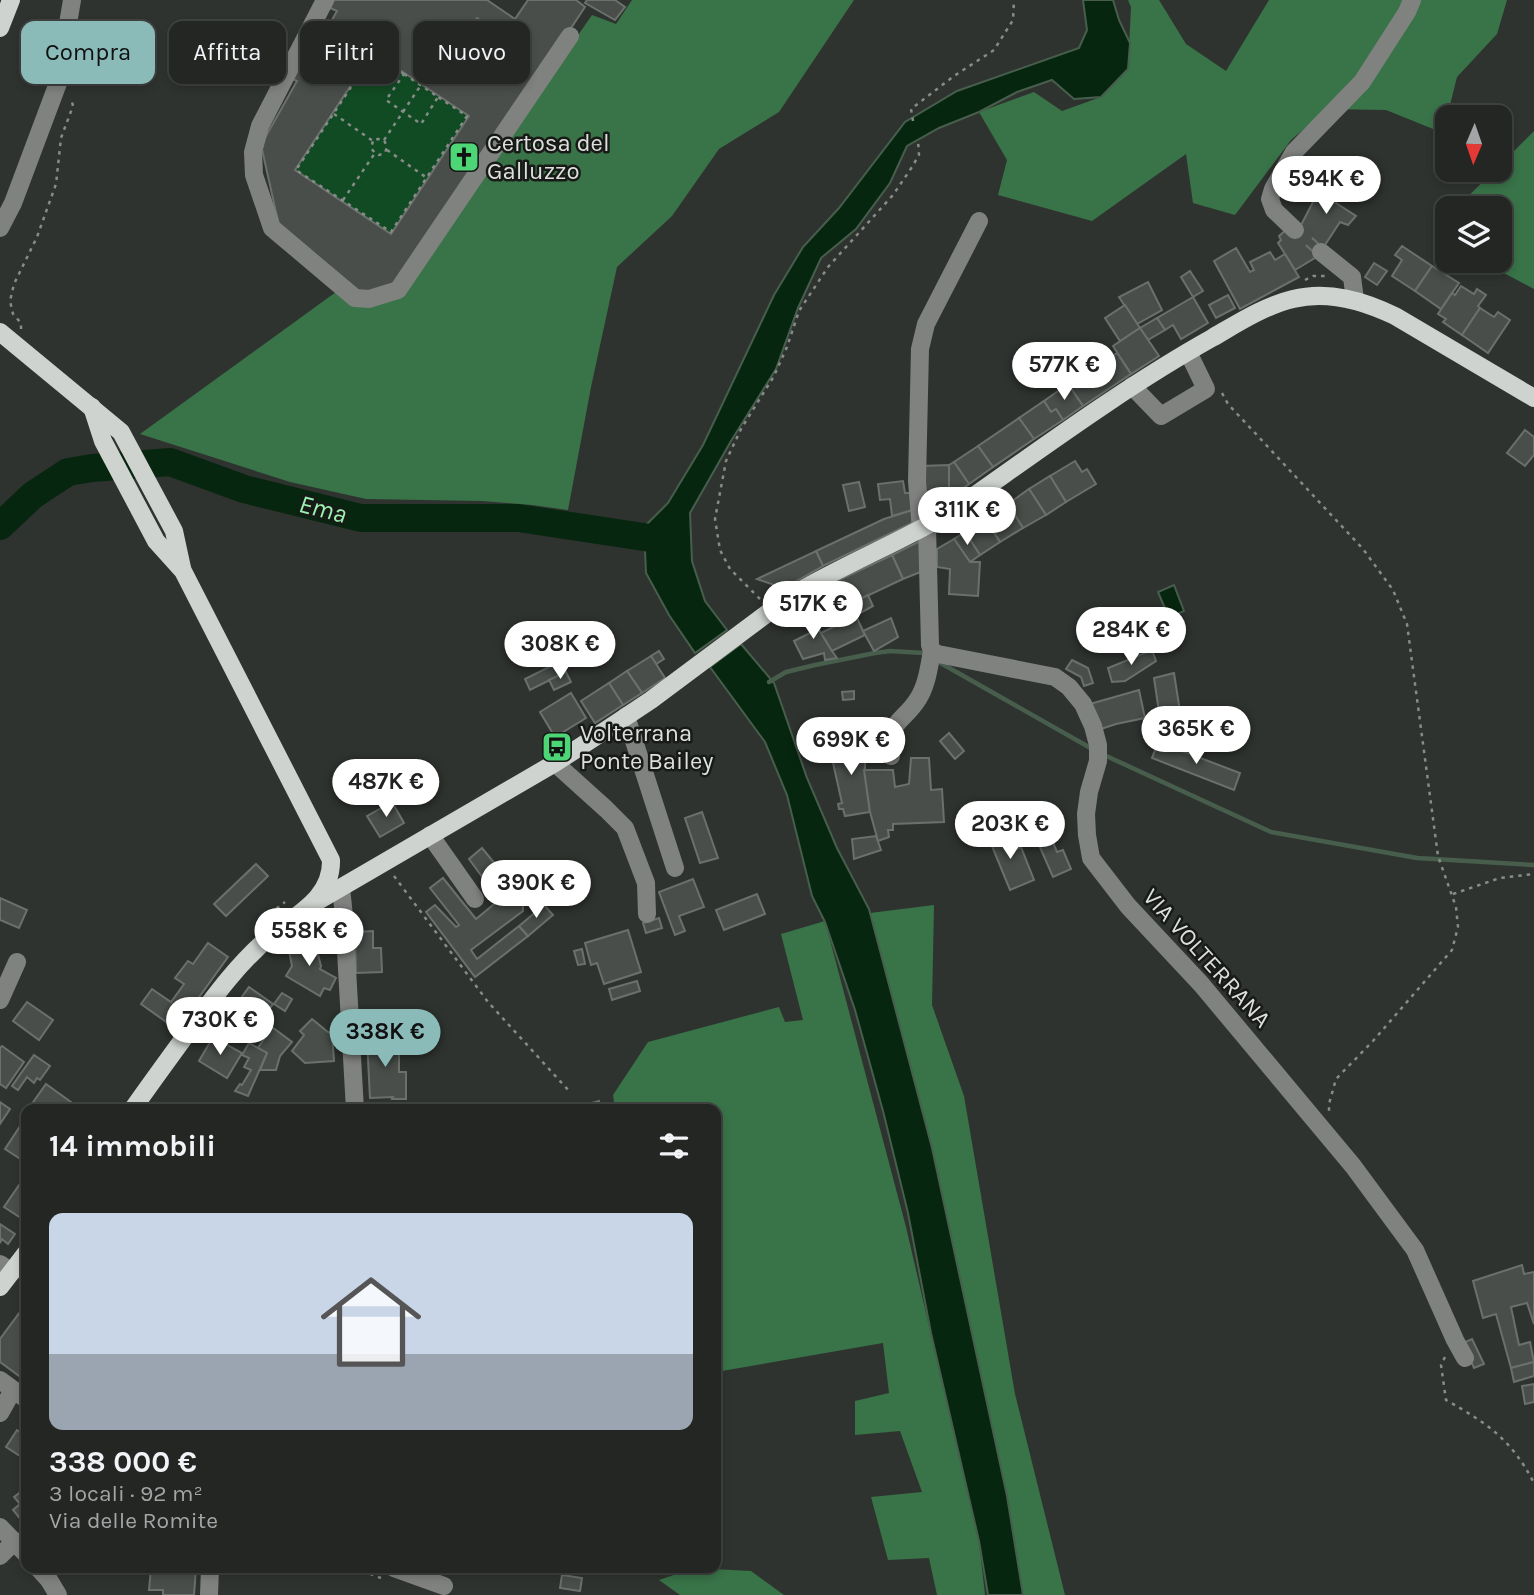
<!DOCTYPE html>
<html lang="it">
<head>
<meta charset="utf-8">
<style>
  body { margin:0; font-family:Karla,sans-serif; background:#2b2e2b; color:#f1f3f6; height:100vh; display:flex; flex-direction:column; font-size:26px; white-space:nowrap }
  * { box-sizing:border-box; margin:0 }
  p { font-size:23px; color:#a3a5a6 }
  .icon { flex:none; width:38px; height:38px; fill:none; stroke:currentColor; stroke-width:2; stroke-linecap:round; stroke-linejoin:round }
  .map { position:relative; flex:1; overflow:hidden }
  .side { position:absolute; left:21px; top:1104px; width:700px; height:469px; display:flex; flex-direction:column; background:#232623; border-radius:14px; box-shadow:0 4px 10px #0003,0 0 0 2px #404341 }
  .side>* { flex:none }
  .hud { position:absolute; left:21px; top:21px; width:700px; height:63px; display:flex; gap:14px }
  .needle { width:46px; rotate:182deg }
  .tools { position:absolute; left:1435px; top:105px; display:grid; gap:14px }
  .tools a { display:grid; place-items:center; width:77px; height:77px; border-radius:14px; background:#232623; box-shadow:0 4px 10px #0003,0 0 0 2px #404341; font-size:35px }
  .price { position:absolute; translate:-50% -60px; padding:0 16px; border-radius:24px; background:#fff; color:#222; font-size:23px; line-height:46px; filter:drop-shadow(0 2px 4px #0008) }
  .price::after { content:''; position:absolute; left:50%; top:42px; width:21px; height:16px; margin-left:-10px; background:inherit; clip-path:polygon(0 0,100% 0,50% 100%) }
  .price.on { background:#8bbbb9; color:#111 }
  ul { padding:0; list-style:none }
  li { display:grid; align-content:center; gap:14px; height:371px; padding:0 28px }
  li+li { border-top:2px solid #404341 }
  li span { display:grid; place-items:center; height:217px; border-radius:14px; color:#555 }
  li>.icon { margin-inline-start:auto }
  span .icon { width:126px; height:126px; fill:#fffc; stroke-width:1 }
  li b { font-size:30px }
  h2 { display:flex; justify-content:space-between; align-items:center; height:84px; padding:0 28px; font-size:30px }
  .chip { padding:0 24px; border-radius:14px; background:#232623; box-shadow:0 4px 10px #0003,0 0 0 2px #404341; font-size:24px; line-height:63px }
  .chip.on { background:#8bbbb9; color:#111 }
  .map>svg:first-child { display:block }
  .green { fill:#114b24 }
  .forest { fill:#397348 }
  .water { fill:#072610; stroke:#475e4d; stroke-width:2 }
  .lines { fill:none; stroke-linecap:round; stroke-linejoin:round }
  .stream { stroke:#475e4d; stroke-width:4.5 }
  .river { stroke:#072610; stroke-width:28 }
  .building { fill:#494e4a; stroke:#6b706c; stroke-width:2; fill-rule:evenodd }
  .minor-tunnel { stroke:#494d49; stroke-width:18; stroke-dasharray:18 9; stroke-linecap:butt }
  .path { stroke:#888c88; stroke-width:2.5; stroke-dasharray:3.5 5; stroke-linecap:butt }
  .minor { stroke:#808280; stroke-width:18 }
  .major { stroke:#ced3cf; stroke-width:18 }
  .labels { text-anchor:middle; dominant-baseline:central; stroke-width:5; stroke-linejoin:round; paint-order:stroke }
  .poi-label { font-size:24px; fill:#dcdfdc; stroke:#181a18; text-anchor:start }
  .street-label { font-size:24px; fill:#dcdfdc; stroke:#181a18 }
  .water-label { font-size:26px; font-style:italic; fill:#9ef2b0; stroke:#181a18 }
</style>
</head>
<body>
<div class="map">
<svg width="1534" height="1595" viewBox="0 0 1534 1595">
  <rect width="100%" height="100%" fill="#2f332f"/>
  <!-- green -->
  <path class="green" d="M373 52 469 116 391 234 295 170Z"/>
  <!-- forest -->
  <g class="forest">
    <path d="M632 0H854L779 112 719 149 672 216 617 267 591 387 568 510 532 505 482 501 366 499 290 482 140 434 336 292 397 296 592 15 616 24Z"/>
    <path d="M1128 0H1159L1186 44 1226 71 1269 0H1507L1497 34 1457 77 1443 133 1386 110 1327 109 1291 140 1235 215 1193 203 1186 154 1092 221 998 195 1007 160 979 112 1034 92 1062 111 1101 97 1128 69 1131 7Z"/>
    <path d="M1534 131V289L1481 261H1500V208H1456L1495 170H1500V165Z"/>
    <path d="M934 905 932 1005 964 1096 1015 1394 1065 1595H1023L1007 1496 870 913Z"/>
    <path d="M825 921 906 1227 979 1541 985 1595H937L929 1558 888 1560 871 1497 922 1492 900 1431 855 1435V1401L889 1393 883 1343 716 1372V1110L615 1109 613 1095 648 1042 779 1007 785 1022 803 1020 781 934Z"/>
    <path d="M694 1568 751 1571 784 1595H680L659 1580Z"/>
  </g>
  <!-- water -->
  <g class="water">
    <path d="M1083 0H1113L1119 20 1130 43 1128 69 1101 97 1074 99 1052 80 1017 92 979 112 939 128 907 146 890 183 856 229 821 258 798 308 776 369 731 441 690 513 692 561 705 601 727 630 695 653 669 615 646 573 644 527 668 503 703 445 774 295 803 247 839 208 905 122 957 91 1079 48 1087 30Z"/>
    <path d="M1174 585 1184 611 1169 618 1158 592Z"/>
    <path d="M741 644 774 683 807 778 837 848 869 909 932 1148 1007 1496 1023 1595H988L979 1541 931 1333 908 1213 883 1111 855 1010 825 922 812 896 787 795 765 742 710 667Z"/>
  </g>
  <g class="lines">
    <!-- stream -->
    <g class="stream">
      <path d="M937 661 1094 750"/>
      <path d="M769 682 786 672 815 665 875 653 890 651 924 653 927 655"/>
      <path d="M1102 754 1271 832 1417 858 1534 865"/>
    </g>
    <!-- river -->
    <path class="river" d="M0 526 33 495 68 472 92 468 170 462 244 489 361 518H518L670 541"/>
  </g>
  <!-- building -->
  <g class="building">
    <path d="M334 0H487L515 19 528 0H576L585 7 397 290 359 296 280 230 261 145 297 81 290 78 298 65 305 68 337 11 330 8ZM477 18 505 37 500 44 472 26ZM448 31 468 45 458 61 437 48ZM373 52 469 116 391 234 295 170Z"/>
    <path d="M587 0H615L625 7 615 20 585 3Z"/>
    <path d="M1329 183 1341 192 1336 203 1356 216 1348 225 1340 222 1323 248 1300 227 1313 202Z"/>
    <path d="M1300 227 1323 248 1318 256 1292 233Z"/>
    <path d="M1286 230 1292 233 1318 256 1295 270 1278 243 1281 240 1279 236Z"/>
    <path d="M1402 246 1432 266 1415 291 1392 276 1402 260 1395 255Z"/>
    <path d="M1236 248 1250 272 1254 270 1250 262 1270 252 1275 260 1285 254 1299 277 1240 309 1214 261Z"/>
    <path d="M1374 263 1387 271 1377 285 1365 277Z"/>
    <path d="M1432 266 1459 283 1441 309 1415 291Z"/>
    <path d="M1190 271 1203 291 1193 297 1181 277Z"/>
    <path d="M1148 282 1162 310 1137 324 1119 297Z"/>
    <path d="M1461 286 1474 294 1477 289 1486 295 1478 306 1480 308 1462 335 1443 322 1446 319 1438 314 1452 293 1455 295Z"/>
    <path d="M1228 295 1235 308 1216 318 1209 305Z"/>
    <path d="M1193 297 1208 323 1181 339 1173 325 1165 330 1157 318Z"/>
    <path d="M1125 305 1140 328 1120 341 1105 318Z"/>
    <path d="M1480 308 1494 317 1498 312 1510 320 1488 353 1462 335Z"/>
    <path d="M1157 318 1165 330 1148 340 1140 328Z"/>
    <path d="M1140 328 1159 356 1131 374 1113 346Z"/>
    <path d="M1117 353 1131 374 1083 406 1068 384Z"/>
    <path d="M1068 384 1083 406 1063 420 1056 409 1051 412 1044 401Z"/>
    <path d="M1044 401 1051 412 1056 409 1063 420 1034 439 1019 418Z"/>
    <path d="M1019 418 1034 439 993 467 978 446Z"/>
    <path d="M1525 430 1534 437V455L1525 466 1507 453Z"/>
    <path d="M978 446 993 467 969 484 954 462Z"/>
    <path d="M1075 461 1082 472 1087 469 1096 484 1066 502 1050 476Z"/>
    <path d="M954 462 969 484 949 498V465Z"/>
    <path d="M949 465V498H921V466Z"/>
    <path d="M1050 476 1066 502 1046 515 1029 489Z"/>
    <path d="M903 481 905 493H915L916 509 892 516 890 499 880 500 878 484Z"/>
    <path d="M859 482 865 507 849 511 843 485Z"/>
    <path d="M1029 489 1046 515 1023 528 1008 504Z"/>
    <path d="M1008 504 1023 528 1000 542 985 519Z"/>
    <path d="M916 509 918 520 823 566 816 551 884 519Z"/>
    <path d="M985 519 1000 542 980 555 965 532Z"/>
    <path d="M965 532 980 555 970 562 954 539Z"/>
    <path d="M954 539 970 562H980L978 596 949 594 950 569 937 567V549Z"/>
    <path d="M922 540 923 571 903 579 892 555Z"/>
    <path d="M816 551 823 566 791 584 777 586 757 579Z"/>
    <path d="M892 555 903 579 848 605 837 581Z"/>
    <path d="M837 581 848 605 868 595 873 606 844 622 825 587Z"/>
    <path d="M805 607 832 651 837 658 825 660 824 653 803 659 794 641 812 632 800 609Z"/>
    <path d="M856 616 865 635 832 651 821 633Z"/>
    <path d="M891 618 898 637 874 651 863 631Z"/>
    <path d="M1152 650 1156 661 1125 681 1112 682 1108 668Z"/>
    <path d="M659 651 664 659 656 664 651 656Z"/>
    <path d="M651 656 665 678 642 693 627 671Z"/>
    <path d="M1072 660 1088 668 1093 683 1084 686 1081 677 1066 669Z"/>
    <path d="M561 661 566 672 530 690 525 679Z"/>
    <path d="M627 671 642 693 623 705 609 683Z"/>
    <path d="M566 672 571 682 554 690 549 680Z"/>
    <path d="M1174 673 1181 718 1189 720 1187 730 1165 728 1167 716 1160 719 1154 678Z"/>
    <path d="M609 683 623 705 595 723 581 701Z"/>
    <path d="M1139 690 1145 718 1116 724 1098 730 1090 704Z"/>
    <path d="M854 691V699L843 700 842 692Z"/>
    <path d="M571 693 586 718 555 737 540 712Z"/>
    <path d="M857 732V741H846V733Z"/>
    <path d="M949 733 964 751 955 759 940 741Z"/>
    <path d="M865 742V774L870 812 845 816 843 809H839L838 804 842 803 829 745Z"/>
    <path d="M1158 742 1240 773 1234 790 1152 758Z"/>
    <path d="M911 758H929L931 790 942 789 944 822 893 824V830H888L889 837 878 841 870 812 864 770H893L895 787 909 784Z"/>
    <path d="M392 802 404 823 380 837 367 816Z"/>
    <path d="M702 812 718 858 700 863 685 818Z"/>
    <path d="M1002 828 1012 851 1021 847 1034 880 1010 890 987 834Z"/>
    <path d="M876 836 881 850 854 859 852 839Z"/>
    <path d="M1052 840 1057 852 1063 850 1071 869 1053 877 1039 845Z"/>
    <path d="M482 848 523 898V911L471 950 477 959 519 926 528 936 475 977 426 912 435 905 456 927 459 925 430 888 443 878 476 919 499 900 469 859Z"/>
    <path d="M256 864 268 876 226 916 214 904Z"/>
    <path d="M693 879 704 907 679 916 685 931 675 935 659 892Z"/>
    <path d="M531 887 541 901 535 906 525 892Z"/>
    <path d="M757 894 765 914 724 930 716 910Z"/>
    <path d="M0 898 27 910 19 928 0 920Z"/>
    <path d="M544 905 553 915 528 936 519 926Z"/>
    <path d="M659 918 662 928 646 933 643 923Z"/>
    <path d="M628 930 641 972 604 984 597 963 591 965 585 943Z"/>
    <path d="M373 931V948H381L382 972 356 973 355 932Z"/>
    <path d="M314 939 321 966 320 969 336 978 330 990 324 988 320 996 286 976 292 966 288 945Z"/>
    <path d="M208 943 228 957 176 1029 141 1004 152 989 171 1002 184 984 175 978 188 961 193 964Z"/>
    <path d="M582 949 585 964 578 965 574 951Z"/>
    <path d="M637 981 640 991 612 1000 609 989Z"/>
    <path d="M249 987 273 1004 253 1031 238 1021 244 1011 236 1005Z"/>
    <path d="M282 993 292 999 285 1011 274 1004Z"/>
    <path d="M27 1002 53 1020 39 1040 13 1021Z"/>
    <path d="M312 1019 328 1032 332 1033 334 1061 305 1063 292 1051 304 1035 300 1031Z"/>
    <path d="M272 1027 292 1042 280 1056 276 1070H260L267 1053 258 1048Z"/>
    <path d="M370 1031H381L382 1039H390L391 1052H399V1072H406V1099H392L393 1097 370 1098 367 1040H370Z"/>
    <path d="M213 1037 242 1053 227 1078 199 1061Z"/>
    <path d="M249 1043 267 1053 248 1096 235 1091 240 1084 242 1085 251 1070 244 1067 249 1058 242 1055Z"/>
    <path d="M2 1046 24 1062 6 1088 0 1084V1048Z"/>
    <path d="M34 1055 50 1066 40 1080 37 1078 34 1083 27 1077 18 1090 12 1086Z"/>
    <path d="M46 1084 75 1105 71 1110H37L31 1105Z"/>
    <path d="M599 1101 601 1110H589L588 1104Z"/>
    <path d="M0 1102 10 1109 0 1124Z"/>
    <path d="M26 1117V1161L25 1162 5 1149Z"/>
    <path d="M26 1175V1216L24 1220 4 1207Z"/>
    <path d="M0 1224 15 1234 8 1244 2 1239 0 1243Z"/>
    <path d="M1522 1265 1524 1274 1534 1272V1324L1527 1303 1511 1307 1519 1345 1530 1342 1534 1362 1511 1368 1496 1314 1483 1318 1473 1281Z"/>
    <path d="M20 1312 26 1317V1381L0 1362V1339Z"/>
    <path d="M1472 1339 1484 1364 1474 1368 1463 1343Z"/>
    <path d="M1534 1362V1376L1514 1382 1511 1368Z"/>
    <path d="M1534 1384V1402L1525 1404 1522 1386Z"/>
    <path d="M17 1430 25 1435 26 1434V1460L6 1447Z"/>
    <path d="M26 1488V1526L13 1510 20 1504 14 1497Z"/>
    <path d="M151 1568H196L194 1595H163V1590H149Z"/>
    <path d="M562 1575 582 1578 580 1591 560 1588Z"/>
  </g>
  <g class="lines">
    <!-- minor-tunnel -->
    <path class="minor-tunnel" d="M1295 230 1321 252"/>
    <!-- path -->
    <g class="path">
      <path d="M404 74 373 54 296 170 391 232 467 116 438 97"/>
      <path d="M404 74 438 97 421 124 386 100Z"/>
      <path d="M334 114 373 141 378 139 384 140 387 147 385 153 379 155 375 153 371 148 373 141"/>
      <path d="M913 121 911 109 954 76 994 50 1013 20 1014 0"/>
      <path d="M384 140 421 85"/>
      <path d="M387 150 427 178"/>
      <path d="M343 200 375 153"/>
      <path d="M1305 280 1313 276H1326"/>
      <path d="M21 329V323L13 314 10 301 14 284 37 237 56 184 61 138 73 106 71 98"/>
      <path d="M1222 393 1228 404 1363 549 1393 590 1407 624 1438 856 1456 907 1458 927 1452 950 1373 1041 1336 1079 1329 1104V1111"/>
      <path d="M760 599 730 569 720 550 715 519 726 461 741 429 774 376 787 347 799 311 828 267 893 195 912 167 919 155 918 141"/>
      <path d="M394 876 488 1002 570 1092"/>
      <path d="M1453 894 1500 878 1534 874"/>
      <path d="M263 919 285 902"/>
      <path d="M20 1238 26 1229"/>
      <path d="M1445 1357 1441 1365 1446 1400C1488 1424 1511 1439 1534 1483"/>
      <path d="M354 1568 381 1578"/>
    </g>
    <!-- minor -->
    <g class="minor">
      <path d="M325 0 260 126 253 152 254 175 272 228 355 298 369 299 398 290 570 36"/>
      <path d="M0 228 13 203 58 83 72 0"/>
      <path d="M1295 230 1274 210 1270 199 1273 189 1294 152 1362 82 1407 12 1412 0"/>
      <path d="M1321 252 1352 277 1355 300"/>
      <path d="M1132 386 1161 416 1206 389 1188 352"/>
      <path d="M927 527 930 645 932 651 938 654 1055 677 1069 687 1083 704 1093 726 1098 745V761L1089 792 1086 814 1087 835 1091 858 1128 906 1201 984 1353 1166 1415 1250 1455 1340 1465 1358"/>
      <path d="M921 530 917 481 920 349 926 324 979 221"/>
      <path d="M626 716 675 868"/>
      <path d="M891 756C886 721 903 723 918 699 927 685 929 667 932 651"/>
      <path d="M555 763 606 809 625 828 646 883 647 914"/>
      <path d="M430 835 475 899"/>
      <path d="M341 888 344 916 355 1110"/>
      <path d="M0 1000 17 962"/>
      <path d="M0 1264 12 1272"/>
      <path d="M0 1380 26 1399"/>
      <path d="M0 1413 13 1390"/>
      <path d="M0 1527 26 1554"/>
      <path d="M0 1556 15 1541"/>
      <path d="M38 1568 49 1580 58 1595"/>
      <path d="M394 1568 444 1586"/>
      <path d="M209 1595 210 1568"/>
    </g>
    <!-- major -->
    <g class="major">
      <path d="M0 28 11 0"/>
      <path d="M0 332 121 432 174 531 182 568"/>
      <path d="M92 407 103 441 156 541 183 571 331 860C332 897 299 913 274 933 240 961 215 995 189 1031 170 1057 151 1083 132 1110"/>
      <path d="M311 905 555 763 609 728 651 700 789 597C842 565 899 543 951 512 1037 452 1121 389 1212 338 1238 323 1264 306 1293 299 1329 290 1364 301 1395 316L1534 398"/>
      <path d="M0 1287 26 1253"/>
    </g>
  </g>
  <!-- icons -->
  <defs>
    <g id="church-square" transform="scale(1.575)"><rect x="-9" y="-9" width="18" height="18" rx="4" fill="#4cd676" stroke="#181a18"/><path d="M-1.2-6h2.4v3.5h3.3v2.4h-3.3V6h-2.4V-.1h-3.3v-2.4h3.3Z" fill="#111"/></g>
    <g id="bus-square" transform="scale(1.575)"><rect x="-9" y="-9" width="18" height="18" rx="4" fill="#4cd676" stroke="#181a18"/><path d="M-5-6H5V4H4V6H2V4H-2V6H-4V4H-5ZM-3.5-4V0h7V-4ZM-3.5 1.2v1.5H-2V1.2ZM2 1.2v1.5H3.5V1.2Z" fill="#111"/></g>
  </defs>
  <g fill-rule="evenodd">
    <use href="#church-square" x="464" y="157"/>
    <use href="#bus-square" x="557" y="747"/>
  </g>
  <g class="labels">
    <!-- poi labels -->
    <g class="poi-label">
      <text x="487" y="143">Certosa del<tspan x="487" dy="28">Galluzzo</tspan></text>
      <text x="580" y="733">Volterrana<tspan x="580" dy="28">Ponte Bailey</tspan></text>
    </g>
    <!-- street labels -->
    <g class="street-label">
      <text transform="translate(1207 958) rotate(48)">VIA VOLTERRANA</text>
    </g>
    <!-- water labels -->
    <g class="water-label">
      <text transform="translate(323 509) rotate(14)">Ema</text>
    </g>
  </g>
</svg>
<div class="tools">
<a><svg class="needle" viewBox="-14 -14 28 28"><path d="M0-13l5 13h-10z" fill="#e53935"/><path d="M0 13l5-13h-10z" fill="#a3a5a6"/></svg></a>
<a><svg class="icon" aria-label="layers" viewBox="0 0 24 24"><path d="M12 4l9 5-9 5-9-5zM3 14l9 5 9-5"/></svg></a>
</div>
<b class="price" style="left:1326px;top:216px">594K €</b>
<b class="price" style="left:1064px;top:402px">577K €</b>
<b class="price" style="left:967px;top:547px">311K €</b>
<b class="price" style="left:813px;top:641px">517K €</b>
<b class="price" style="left:1131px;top:667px">284K €</b>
<b class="price" style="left:560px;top:681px">308K €</b>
<b class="price" style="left:1196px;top:766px">365K €</b>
<b class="price" style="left:851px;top:777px">699K €</b>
<b class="price" style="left:386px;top:819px">487K €</b>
<b class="price" style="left:1010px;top:861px">203K €</b>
<b class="price" style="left:536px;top:920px">390K €</b>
<b class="price" style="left:309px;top:968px">558K €</b>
<b class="price" style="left:220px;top:1057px">730K €</b>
<b class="price on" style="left:385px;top:1069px">338K €</b>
<div class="hud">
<a class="chip on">Compra</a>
<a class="chip">Affitta</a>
<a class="chip">Filtri</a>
<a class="chip">Nuovo</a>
</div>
<section class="side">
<h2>14 immobili<svg class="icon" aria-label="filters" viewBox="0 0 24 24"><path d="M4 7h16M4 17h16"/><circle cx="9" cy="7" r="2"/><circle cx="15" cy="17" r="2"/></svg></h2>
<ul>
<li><span style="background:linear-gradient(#c9d6e8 65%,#9aa5b1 0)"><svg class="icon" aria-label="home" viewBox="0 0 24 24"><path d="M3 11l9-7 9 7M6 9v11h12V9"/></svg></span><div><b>338 000 €</b><p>3 locali · 92 m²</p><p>Via delle Romite</p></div></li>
</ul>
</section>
</div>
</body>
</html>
